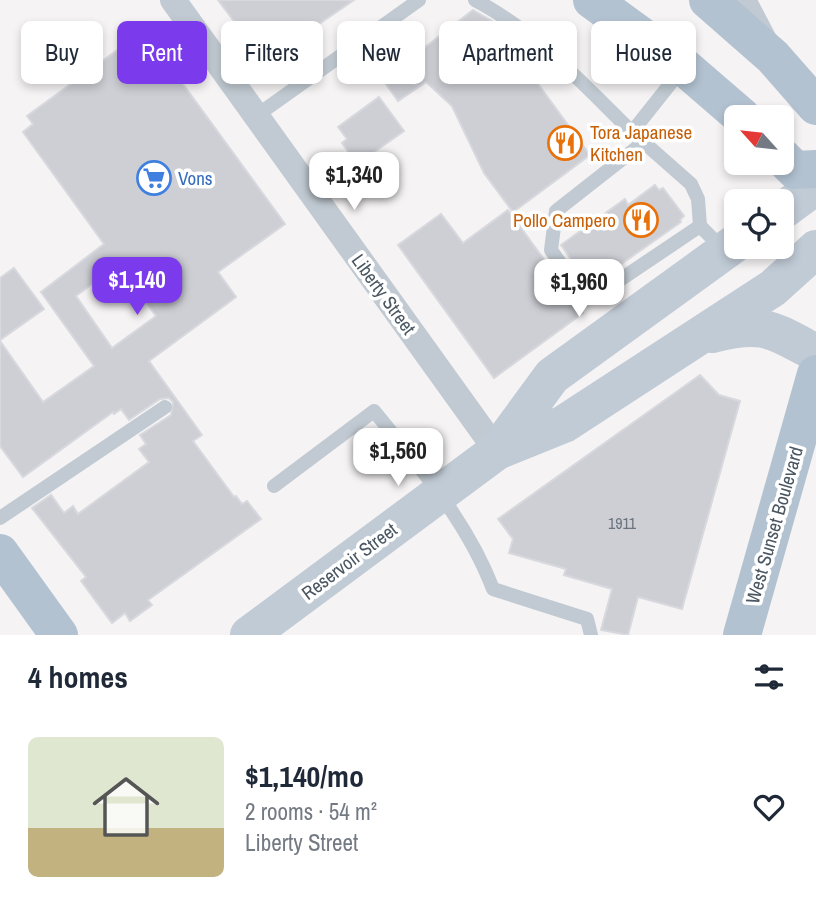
<!DOCTYPE html>
<html lang="en">
<head>
<meta charset="utf-8">
<style>
  body { margin:0; font-family:"Archivo Narrow",sans-serif; background:#f6f6f7; color:#1f2937; height:100vh; display:flex; flex-direction:column; font-size:26px; white-space:nowrap }
  * { box-sizing:border-box; margin:0 }
  p { font-size:23px; color:#747a83 }
  .icon { flex:none; width:38px; height:38px; fill:none; stroke:currentColor; stroke-width:2; stroke-linecap:round; stroke-linejoin:round }
  .map { position:relative; height:635px; overflow:hidden }
  .side { display:flex; flex-direction:column; background:#fff; flex:1 }
  .side>* { flex:none }
  .banner { position:absolute; left:21px; top:21px; width:775px; height:63px; display:flex; gap:14px }
  .needle { width:46px; rotate:297deg }
  .controls { position:absolute; left:724px; top:105px; display:grid; gap:14px }
  .controls a { display:grid; place-items:center; width:70px; height:70px; border-radius:10px; background:#fff; box-shadow:0 4px 10px #0003; font-size:35px }
  .price { position:absolute; translate:-50% -60px; padding:0 16px; border-radius:14px; background:#fff; color:#222; font-size:23px; line-height:46px; filter:drop-shadow(0 2px 4px #0008) }
  .price::after { content:''; position:absolute; left:50%; top:42px; width:21px; height:16px; margin-left:-10px; background:inherit; clip-path:polygon(0 0,100% 0,50% 100%) }
  .price.selected { background:#7c3aed; color:#fff }
  ul { padding:0; list-style:none }
  li { display:flex; align-items:center; gap:21px; height:175px; padding:0 28px }
  li+li { border-top:2px solid #e0e1e3 }
  li span { display:grid; place-items:center; flex:none; width:196px; height:140px; border-radius:10px; color:#555 }
  li>.icon { margin-inline-start:auto }
  span .icon { width:84px; height:84px; fill:#fffc; stroke-width:1 }
  li b { font-size:30px }
  h2 { display:flex; justify-content:space-between; align-items:center; height:84px; padding:0 28px; font-size:30px }
  .chip { padding:0 24px; border-radius:10px; background:#fff; box-shadow:0 4px 10px #0003; font-size:24px; line-height:63px }
  .chip.selected { background:#7c3aed; color:#fff }
  .map>svg:first-child { display:block }
  .building { fill:#cdcfd5; stroke:#d7d9de; stroke-width:2; fill-rule:evenodd }
  .lines { fill:none; stroke-linecap:round; stroke-linejoin:round }
  .lane { stroke:#c1cad2; stroke-width:14 }
  .street { stroke:#c1cad2; stroke-width:26 }
  .secondary { stroke:#c1cbd6; stroke-width:38 }
  .primary { stroke:#b3c2d1; stroke-width:38 }
  .labels { text-anchor:middle; dominant-baseline:central; stroke-width:7; stroke-linejoin:round; paint-order:stroke }
  .number-label { font-size:16px; fill:#6b747e }
  .food-label { font-size:19px; fill:#c56008; stroke:#fff; text-anchor:start }
  .shop-label { font-size:19px; fill:#366cbe; stroke:#fff; text-anchor:start }
  .street-label { font-size:19px; fill:#4a5661; stroke:#fff }
</style>
</head>
<body>
<div class="map">
<svg width="816" height="635" viewBox="0 0 816 635">
  <rect width="100%" height="100%" fill="#f5f3f3"/>
  <!-- building -->
  <g class="building">
    <path d="M218 0H354L290 44 294 49 268 67Z"/>
    <path d="M473 10 492 21 590 155 513 212 484 173 452 106 426 82 398 101 383 80Z"/>
    <path d="M134 38 140 46 150 39 285 224 218 272 236 297 149 361 202 435 193 441 234 497 236 496 242 504 247 501 261 519 148 600 152 605 130 621 125 613 112 623 81 581 86 577 32 508 51 495 64 513 73 506 78 514 149 462 139 449 146 444 140 435 171 415 173 402 169 398 160 399 129 420 121 409 114 414 113 412 23 477 0 446V341L43 402 94 366 41 292 104 244 23 132 33 124 27 116ZM119 264 156 316 112 348 76 296Z"/>
    <path d="M379 97 404 131 357 164 342 143 347 139 338 127Z"/>
    <path d="M655 185 659 190 663 188 684 216 680 220 681 222 590 286 561 245 625 199 628 205Z"/>
    <path d="M508 210 583 313 494 378 398 245 441 214 463 243Z"/>
    <path d="M14 268 44 309 0 340V278Z"/>
    <path d="M700 375 719 395 740 401 682 609 638 597 628 635 601 630 612 589 564 575 566 569 509 553 513 539 498 519Z"/>
  </g>
  <g class="lines">
    <!-- lane -->
    <g class="lane">
      <path d="M475 0C536 32 583 84 632 132"/>
      <path d="M682 69 632 132 691 184 698 199 700 226 723 249"/>
      <path d="M256 116 419 0"/>
      <path d="M644 142 556 211 551 250 578 289 587 296H596L700 226"/>
      <path d="M274 486 374 411C419 466 467 521 493 589L587 619 591 635"/>
      <path d="M0 518 165 407"/>
    </g>
    <!-- street -->
    <g class="street">
      <path d="M173 0 497 451"/>
      <path d="M743 0 764 40"/>
    </g>
    <!-- secondary -->
    <g class="secondary">
      <path d="M782 211 816 186"/>
      <path d="M712 334C763 321 771 329 816 353"/>
      <path d="M497 451 552 376 737 242"/>
      <path d="M249 635 497 451 564 424 773 288 816 249"/>
    </g>
    <!-- primary -->
    <g class="primary">
      <path d="M592 0 684 67 742 117"/>
      <path d="M708 0 773 57 816 106"/>
      <path d="M782 157 795 170 816 169"/>
      <path d="M0 553 59 635"/>
      <path d="M742 635 816 374"/>
    </g>
  </g>
  <!-- icons -->
  <defs>
    <g id="restaurant-ring" transform="scale(1.75)"><circle r="9.5" fill="#fff" stroke="#e8710a" stroke-width="1.5"/><path d="M-5-6h1v4h1v-4h1v4h1v-4h1v5L-1.5 .5V6h-2V.5L-5-1ZM5-6V6H3V1.5H1.5Q1.5-4 5-6Z" fill="#e8710a"/></g>
    <g id="supermarket-ring" transform="scale(1.75)"><circle r="9.5" fill="#fff" stroke="#3f7fe0" stroke-width="1.5"/><path d="M-6-5.5h2.5l.6 2H6L4.5 2H-2.5L-4.4-4H-6ZM-1.5 3.2a1.3 1.3 0 1 0 .1 0ZM3 3.2a1.3 1.3 0 1 0 .1 0Z" fill="#3f7fe0"/></g>
  </defs>
  <g fill-rule="evenodd">
    <use href="#restaurant-ring" x="565" y="143"/>
    <use href="#supermarket-ring" x="154" y="178"/>
    <use href="#restaurant-ring" x="641" y="220"/>
  </g>
  <g class="labels">
    <!-- number labels -->
    <g class="number-label">
      <text x="622" y="523">1911</text>
    </g>
    <!-- food labels -->
    <g class="food-label">
      <text x="590" y="132">Tora Japanese<tspan x="590" dy="22">Kitchen</tspan></text>
      <text x="616" y="220" text-anchor="end">Pollo Campero</text>
    </g>
    <!-- shop labels -->
    <g class="shop-label">
      <text x="178" y="178">Vons</text>
    </g>
    <!-- street labels -->
    <g class="street-label">
      <text transform="translate(384 294) rotate(54)">Liberty Street</text>
      <text transform="translate(774 525) rotate(-74)">West Sunset Boulevard</text>
      <text transform="translate(349 561) rotate(-37)">Reservoir Street</text>
    </g>
  </g>
</svg>
<div class="controls">
<a><svg class="needle" viewBox="-14 -14 28 28"><path d="M0-13l5 13h-10z" fill="#e53935"/><path d="M0 13l5-13h-10z" fill="#747a83"/></svg></a>
<a><svg class="icon" aria-label="locate" viewBox="0 0 24 24"><circle cx="12" cy="12" r="6"/><path d="M12 2v4M12 18v4M2 12h4M18 12h4"/></svg></a>
</div>
<b class="price" style="left:354px;top:212px">$1,340</b>
<b class="price selected" style="left:137px;top:317px">$1,140</b>
<b class="price" style="left:579px;top:319px">$1,960</b>
<b class="price" style="left:398px;top:488px">$1,560</b>
<div class="banner">
<a class="chip">Buy</a>
<a class="chip selected">Rent</a>
<a class="chip">Filters</a>
<a class="chip">New</a>
<a class="chip">Apartment</a>
<a class="chip">House</a>
</div>
</div>
<section class="side">
<h2>4 homes<svg class="icon" aria-label="filters" viewBox="0 0 24 24"><path d="M4 7h16M4 17h16"/><circle cx="9" cy="7" r="2"/><circle cx="15" cy="17" r="2"/></svg></h2>
<ul>
<li><span style="background:linear-gradient(#dfe7d0 65%,#c2b280 0)"><svg class="icon" aria-label="home" viewBox="0 0 24 24"><path d="M3 11l9-7 9 7M6 9v11h12V9"/></svg></span><div><b>$1,140/mo</b><p>2 rooms · 54 m²</p><p>Liberty Street</p></div><svg class="icon" aria-label="heart" viewBox="0 0 24 24"><path d="M12 20l-8-8c-3-5 5-10 8-4 3-6 11-1 8 4z"/></svg></li>
</ul>
</section>
</body>
</html>
